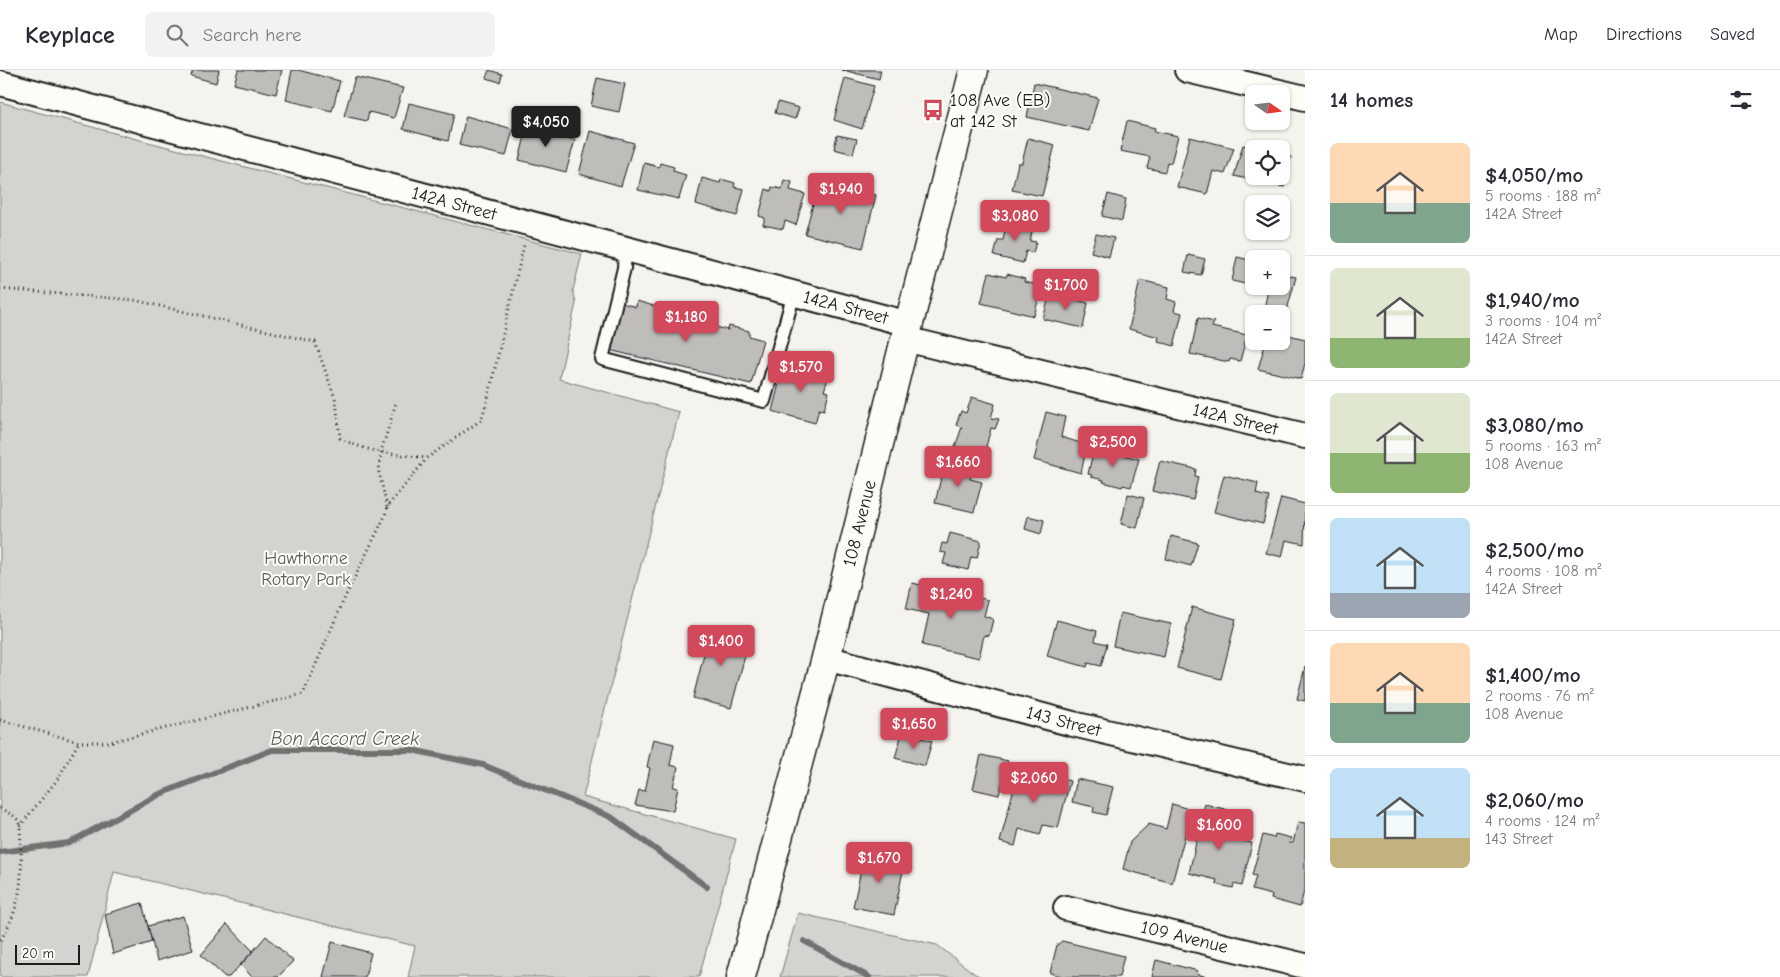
<!DOCTYPE html>
<html lang="en">
<head>
<meta charset="utf-8">
<style>
  body { margin:0; font-family:"Comic Neue",sans-serif; background:#f2f2f3; color:#2b2b33; height:100vh; display:flex; flex-direction:column; font-size:19px; white-space:nowrap }
  * { box-sizing:border-box; margin:0 }
  p { font-size:16px; color:#7c7c81 }
  .icon { flex:none; width:28px; height:28px; fill:none; stroke:currentColor; stroke-width:2; stroke-linecap:round; stroke-linejoin:round }
  .map { position:relative; flex:1; overflow:hidden }
  .panel { display:flex; flex-direction:column; background:#fff; width:475px }
  .panel>* { flex:none }
  .needle { width:32px; rotate:104deg }
  .buttons { position:absolute; left:1245px; top:15px; display:grid; gap:10px }
  .buttons a { display:grid; place-items:center; width:45px; height:45px; border-radius:8px; background:#fff; box-shadow:0 1px 4px #0004; font-size:25px }
  .scale { position:absolute; left:15px; bottom:12px; width:65px; box-sizing:border-box; padding-left:5px; border:2px solid #1c1c1c; border-top:0; font-size:14px; line-height:18px; white-space:nowrap; color:#1c1c1c; -webkit-text-stroke:4px #fdfcf7; paint-order:stroke }
  .price { position:absolute; translate:-50% -42px; padding:0 11px; border-radius:5px; background:#d1495b; color:#fff; font-size:16px; line-height:32px; filter:drop-shadow(0 1px 2px #0008) }
  .price::after { content:''; position:absolute; left:50%; top:30px; width:15px; height:11px; margin-left:-8px; background:inherit; clip-path:polygon(0 0,100% 0,50% 100%) }
  .price.active { background:#222; color:#fff }
  ul { padding:0; list-style:none }
  li { display:flex; align-items:center; gap:15px; height:125px; padding:0 25px }
  li+li { border-top:1px solid #e1e1e2 }
  li span { display:grid; place-items:center; flex:none; width:140px; height:100px; border-radius:8px; color:#555 }
  li>.icon { margin-inline-start:auto }
  span .icon { width:60px; height:60px; fill:#fffc; stroke-width:1 }
  li b { font-size:21px }
  h2 { display:flex; justify-content:space-between; align-items:center; height:60px; padding:0 25px; font-size:21px }
  header { display:flex; align-items:center; gap:30px; box-sizing:border-box; height:70px; padding:0 25px; background:#fff; border-bottom:1px solid #e1e1e2 }
  header strong { font-size:24px }
  nav { display:flex; gap:28px; margin-inline-start:auto; font-size:18px }
  .search { width:350px; height:45px; background:#f2f2f3; display:flex; align-items:center; gap:12px; box-sizing:border-box; padding:0 18px; border-radius:8px; color:#7c7c81; font-size:19px }
  main { display:flex; flex:1; min-height:0 }
  .map>svg:first-child { display:block }
  .green { fill:#d4d3cf; stroke:#787876 }
  .lines { fill:none; stroke-linecap:round; stroke-linejoin:round }
  .stream { stroke:#72716f; stroke-width:6 }
  .building { fill:#bebdba; stroke:#1c1c1c }
  .lane-casing { stroke:#1c1c1c; stroke-width:16 }
  .street-casing { stroke:#1c1c1c; stroke-width:28 }
  .secondary-casing { stroke:#1c1c1c; stroke-width:31 }
  .path { stroke:#1c1c1c; stroke-width:3; stroke-dasharray:1 4; stroke-linecap:butt }
  .lane { stroke:#fdfcf7; stroke-width:12 }
  .street { stroke:#fdfcf7; stroke-width:24 }
  .secondary { stroke:#fdfcf7; stroke-width:28 }
  .labels { text-anchor:middle; dominant-baseline:central; stroke-width:4; stroke-linejoin:round; paint-order:stroke }
  .poi-label { font-size:18px; fill:#1c1c1c; stroke:#fdfcf7; text-anchor:start }
  .street-label { font-size:18px; fill:#1c1c1c; stroke:#fdfcf7 }
  .park-label { font-size:18px; fill:#5c5c5b; stroke:#fdfcf7 }
  .water-label { font-size:19px; font-style:italic; fill:#5c5c5a; stroke:#fdfcf7 }
</style>
</head>
<body>
<header>
<strong>Keyplace</strong>
<div class="search"><svg class="icon" aria-label="search" viewBox="0 0 24 24"><circle cx="10" cy="10" r="6"/><path d="M15 15l6 6"/></svg>Search here</div>
<nav><a>Map</a><a>Directions</a><a>Saved</a></nav>
</header>
<main>
<div class="map">
<svg width="1305" height="907" viewBox="0 0 1305 907">
  <rect width="100%" height="100%" fill="#f4f3ee"/>
  <filter id="ink" filterUnits="userSpaceOnUse"><feTurbulence type="fractalNoise" baseFrequency=".02" numOctaves="2"/><feDisplacementMap in="SourceGraphic" scale="10" xChannelSelector="R" yChannelSelector="G"/><feConvolveMatrix kernelMatrix="1 2 1 2 8 2 1 2 1" color-interpolation-filters="sRGB"/></filter>
  <g filter="url(#ink)">
    <!-- green -->
    <g class="green">
      <path d="M0 32 129 67 582 184 573 220 576 233 559 309 679 342 583 727 736 769 699 907H408L415 876 114 802 88 907H0Z"/>
      <path d="M798 843 937 875 975 904 982 907H780Z"/>
    </g>
    <g class="lines">
      <!-- stream -->
      <g class="stream">
        <path d="M0 782 69 773 160 724 272 680H412L483 695 611 747 707 817"/>
        <path d="M804 871 869 907"/>
      </g>
    </g>
    <!-- building -->
    <g class="building">
      <path d="M193 0H219L216 13 191 6Z"/>
      <path d="M238 0H282L276 24 234 14Z"/>
      <path d="M292 0H298L340 11 332 41 286 30Z"/>
      <path d="M489 0 502 4 500 12 486 8Z"/>
      <path d="M842 0H881L879 9Z"/>
      <path d="M355 7 403 18 394 48 369 42 367 51 344 46Z"/>
      <path d="M597 8 625 14 619 42 591 36Z"/>
      <path d="M845 8 874 16 862 59 834 50Z"/>
      <path d="M1034 13 1098 28 1089 61 1027 47Z"/>
      <path d="M778 32 799 38 795 49 775 43Z"/>
      <path d="M409 33 454 44 448 71 403 59Z"/>
      <path d="M466 46 513 59 506 86 459 75Z"/>
      <path d="M529 50 553 57 550 66 557 68 558 66 575 70 566 102 519 90Z"/>
      <path d="M1127 51 1155 58 1154 61 1178 66 1171 93 1167 92 1165 102 1147 98 1150 87 1120 81Z"/>
      <path d="M590 61 634 73 621 116 579 104Z"/>
      <path d="M837 65 857 69 853 84 834 79Z"/>
      <path d="M1190 67 1234 78 1225 104 1213 101 1207 124 1177 117Z"/>
      <path d="M1028 68 1055 75 1042 126 1012 120 1018 93H1022Z"/>
      <path d="M1243 75 1258 79H1254V106H1281V85L1291 87 1284 117 1234 106Z"/>
      <path d="M644 93 659 97 660 93 674 97 673 101 686 105 679 129 638 120Z"/>
      <path d="M702 108 720 113 721 109 735 113 734 117 744 119 737 146 696 134Z"/>
      <path d="M784 110 792 112 790 120 805 124 796 155 785 151 783 159 763 155 765 148 759 146 766 119 771 121 772 117 782 119Z"/>
      <path d="M819 111 876 125 863 178 805 164Z"/>
      <path d="M1108 124 1126 129 1122 151 1102 146Z"/>
      <path d="M1007 150 1033 157 1030 171 1036 172 1033 183 1026 181 1023 193 994 186 998 170H1003Z"/>
      <path d="M1096 164 1114 168 1109 187 1091 182Z"/>
      <path d="M1188 185 1205 189 1201 205 1184 202Z"/>
      <path d="M1237 187 1254 191V216L1232 211Z"/>
      <path d="M989 203 1006 207 1007 204 1025 209 1024 212 1042 216 1034 246 981 233Z"/>
      <path d="M1281 204 1296 207 1286 244 1264 238 1269 216H1281Z"/>
      <path d="M1140 210 1169 217 1167 229 1176 232 1174 241 1182 243 1174 276 1158 271 1159 267 1129 259Z"/>
      <path d="M1050 223 1088 233 1083 258 1043 249Z"/>
      <path d="M637 231 657 237 656 242 681 248 682 244 704 250 703 254 728 260 729 256 749 261V266L763 270 751 314 609 280 622 233 636 237Z"/>
      <path d="M1198 248 1214 252 1212 257 1247 265 1240 291 1230 289 1229 292 1190 284Z"/>
      <path d="M1281 263 1305 269V293L1301 309 1258 299 1266 271H1281Z"/>
      <path d="M784 294 829 305 824 321 829 322 824 340 819 339 815 353 772 341Z"/>
      <path d="M972 327 995 334 991 348 999 349 995 359 991 358 983 388 954 380 962 357 956 355 961 341 966 343Z"/>
      <path d="M1046 342 1065 347 1061 367 1087 375 1081 403 1034 390Z"/>
      <path d="M1094 378 1139 389 1131 417 1123 415 1122 417 1103 412 1104 410 1091 407 1092 405 1088 404Z"/>
      <path d="M945 391 973 398 970 409 982 412 974 442 935 433Z"/>
      <path d="M1160 391 1196 399 1195 406 1198 407 1193 430 1152 421Z"/>
      <path d="M1224 405 1258 413 1256 424 1269 427 1263 454 1214 442Z"/>
      <path d="M1128 424 1144 428 1137 458 1121 454Z"/>
      <path d="M1281 428 1305 434 1304 474 1286 470 1282 487 1266 483Z"/>
      <path d="M1028 446 1044 450 1041 464 1025 459Z"/>
      <path d="M950 463 981 471 977 488 971 487 968 500 943 494 946 483 940 482 942 473 947 474Z"/>
      <path d="M1171 466 1198 473 1191 496 1166 489Z"/>
      <path d="M912 513 988 530 984 546 993 549 989 566 984 565 979 588 922 575 929 544 906 539Z"/>
      <path d="M1192 537 1236 549 1221 609 1177 598Z"/>
      <path d="M1120 543 1171 554 1164 587 1113 576Z"/>
      <path d="M1057 550 1097 561 1095 571 1107 574 1101 596 1088 593 1087 597 1047 586Z"/>
      <path d="M711 556 750 567 731 638 693 628Z"/>
      <path d="M1305 597V631L1297 629Z"/>
      <path d="M902 663 932 671 925 696 895 688Z"/>
      <path d="M653 669 674 674 670 695 678 697 673 717 678 718 673 741 635 735 639 720 645 721 650 698 647 697Z"/>
      <path d="M981 685 1008 691 999 725 973 719Z"/>
      <path d="M1019 698 1070 711 1058 758 1043 755 1040 765 1019 759 1015 776 1000 772Z"/>
      <path d="M1077 709 1113 717 1106 745 1093 742 1094 737 1072 732Z"/>
      <path d="M1172 734 1192 740 1172 813 1123 799 1130 772 1149 754 1166 759Z"/>
      <path d="M1205 734 1228 740 1222 766 1252 773 1242 816 1234 814 1233 818 1216 814 1217 810 1189 803Z"/>
      <path d="M1298 752 1305 753V817L1300 837 1271 829 1272 825 1252 820 1256 806 1252 805 1263 765 1274 768 1275 764 1291 768 1289 773H1293Z"/>
      <path d="M865 782 905 791 894 845 853 837Z"/>
      <path d="M142 833 152 872 113 884 105 844Z"/>
      <path d="M183 846 193 880 157 891 148 856Z"/>
      <path d="M227 854 253 881 229 907H225L201 885Z"/>
      <path d="M266 866 293 891 278 907H252L241 895Z"/>
      <path d="M1062 871 1124 886 1119 907H1065L1050 903 1057 875Z"/>
      <path d="M332 872 371 883 365 907H323Z"/>
      <path d="M1156 890 1198 901 1197 904 1207 907H1152Z"/>
    </g>
    <g class="lines">
      <!-- lane casing -->
      <g class="lane-casing">
        <path id="lane" d="M625 179 624 198 602 289 764 331 794 223"/>
      </g>
      <!-- street casing -->
      <g class="street-casing">
        <g id="street">
          <path d="M1187 0 1305 28"/>
          <path id="s1" d="M0 13 909 254"/>
          <path id="s2" d="M905 269 1305 366"/>
          <path id="s3" d="M826 588 1073 654 1305 709"/>
          <path id="s4" d="M1066 838 1305 896"/>
        </g>
      </g>
      <!-- secondary casing -->
      <g class="secondary-casing">
        <g id="secondary">
          <path id="s5" d="M741 907 826 588 905 269 974 0"/>
        </g>
      </g>
      <!-- path -->
      <g class="path">
        <path d="M0 219 134 230 315 272 336 331 340 368C367 383 397 384 427 388"/>
        <path d="M387 437 379 402 381 382 396 333"/>
        <path d="M0 650 79 672H110L303 624 346 525 385 446 387 437 427 388 481 350 487 332 524 175"/>
        <path d="M0 738 14 746 18 750 20 756C22 801 25 831 0 871"/>
        <path d="M20 756 57 710 79 672"/>
      </g>
      <!-- lane -->
      <use href="#lane" class="lane"/>
      <!-- street -->
      <use href="#street" class="street"/>
      <!-- secondary -->
      <use href="#secondary" class="secondary"/>
    </g>
  </g>
  <!-- icons -->
  <defs>
    <g id="bus-bare" transform="scale(1.725)"><path d="M-5-6H5V4H4V6H2V4H-2V6H-4V4H-5ZM-3.5-4V0h7V-4ZM-3.5 1.2v1.5H-2V1.2ZM2 1.2v1.5H3.5V1.2Z" fill="#d1495b" stroke="#fdfcf7" stroke-width="2.5" paint-order="stroke"/></g>
  </defs>
  <g fill-rule="evenodd">
    <use href="#bus-bare" x="933" y="40"/>
  </g>
  <g class="labels">
    <!-- poi labels -->
    <g class="poi-label">
      <text x="950" y="30">108 Ave (EB)<tspan x="950" dy="21">at 142 St</tspan></text>
    </g>
    <!-- street labels -->
    <g class="street-label">
      <text stroke="none"><textPath href="#s1" startOffset="470">142A Street</textPath></text>
      <text stroke="none"><textPath href="#s1" startOffset="875">142A Street</textPath></text>
      <text stroke="none"><textPath href="#s2" startOffset="340">142A Street</textPath></text>
      <text stroke="none"><textPath href="#s5" startOffset="469">108 Avenue</textPath></text>
      <text stroke="none"><textPath href="#s3" startOffset="246">143 Street</textPath></text>
      <text stroke="none"><textPath href="#s4" startOffset="122">109 Avenue</textPath></text>
    </g>
    <!-- park labels -->
    <g class="park-label">
      <text x="306" y="488">Hawthorne<tspan x="306" dy="21">Rotary Park</tspan></text>
    </g>
    <!-- water labels -->
    <g class="water-label">
      <text x="345" y="669">Bon Accord Creek</text>
    </g>
  </g>
</svg>
<div class="buttons">
<a><svg class="needle" viewBox="-14 -14 28 28"><path d="M0-13l5 13h-10z" fill="#e53935"/><path d="M0 13l5-13h-10z" fill="#7c7c81"/></svg></a>
<a><svg class="icon" aria-label="locate" viewBox="0 0 24 24"><circle cx="12" cy="12" r="6"/><path d="M12 2v4M12 18v4M2 12h4M18 12h4"/></svg></a>
<a><svg class="icon" aria-label="layers" viewBox="0 0 24 24"><path d="M12 4l9 5-9 5-9-5zM3 14l9 5 9-5"/></svg></a>
<a>+</a>
<a>−</a>
</div>
<div class="scale">20 m</div>
<b class="price active" style="left:546px;top:78px">$4,050</b>
<b class="price" style="left:841px;top:145px">$1,940</b>
<b class="price" style="left:1015px;top:172px">$3,080</b>
<b class="price" style="left:1066px;top:241px">$1,700</b>
<b class="price" style="left:686px;top:273px">$1,180</b>
<b class="price" style="left:801px;top:323px">$1,570</b>
<b class="price" style="left:1113px;top:398px">$2,500</b>
<b class="price" style="left:958px;top:418px">$1,660</b>
<b class="price" style="left:951px;top:550px">$1,240</b>
<b class="price" style="left:721px;top:597px">$1,400</b>
<b class="price" style="left:914px;top:680px">$1,650</b>
<b class="price" style="left:1034px;top:734px">$2,060</b>
<b class="price" style="left:1219px;top:781px">$1,600</b>
<b class="price" style="left:879px;top:814px">$1,670</b>
</div>
<section class="panel">
<h2>14 homes<svg class="icon" aria-label="filters" viewBox="0 0 24 24"><path d="M4 7h16M4 17h16"/><circle cx="9" cy="7" r="2"/><circle cx="15" cy="17" r="2"/></svg></h2>
<ul>
<li><span style="background:linear-gradient(#ffd9b3 60%,#7fa58c 0)"><svg class="icon" aria-label="home" viewBox="0 0 24 24"><path d="M3 11l9-7 9 7M6 9v11h12V9"/></svg></span><div><b>$4,050/mo</b><p>5 rooms · 188 m²</p><p>142A Street</p></div></li>
<li><span style="background:linear-gradient(#dfe7d0 70%,#8fb573 0)"><svg class="icon" aria-label="home" viewBox="0 0 24 24"><path d="M3 11l9-7 9 7M6 9v11h12V9"/></svg></span><div><b>$1,940/mo</b><p>3 rooms · 104 m²</p><p>142A Street</p></div></li>
<li><span style="background:linear-gradient(#dfe7d0 60%,#8fb573 0)"><svg class="icon" aria-label="home" viewBox="0 0 24 24"><path d="M3 11l9-7 9 7M6 9v11h12V9"/></svg></span><div><b>$3,080/mo</b><p>5 rooms · 163 m²</p><p>108 Avenue</p></div></li>
<li><span style="background:linear-gradient(#bfe0f5 75%,#9aa5b1 0)"><svg class="icon" aria-label="home" viewBox="0 0 24 24"><path d="M3 11l9-7 9 7M6 9v11h12V9"/></svg></span><div><b>$2,500/mo</b><p>4 rooms · 108 m²</p><p>142A Street</p></div></li>
<li><span style="background:linear-gradient(#ffd9b3 60%,#7fa58c 0)"><svg class="icon" aria-label="home" viewBox="0 0 24 24"><path d="M3 11l9-7 9 7M6 9v11h12V9"/></svg></span><div><b>$1,400/mo</b><p>2 rooms · 76 m²</p><p>108 Avenue</p></div></li>
<li><span style="background:linear-gradient(#bfe0f5 70%,#c2b280 0)"><svg class="icon" aria-label="home" viewBox="0 0 24 24"><path d="M3 11l9-7 9 7M6 9v11h12V9"/></svg></span><div><b>$2,060/mo</b><p>4 rooms · 124 m²</p><p>143 Street</p></div></li>
</ul>
</section>
</main>
</body>
</html>
